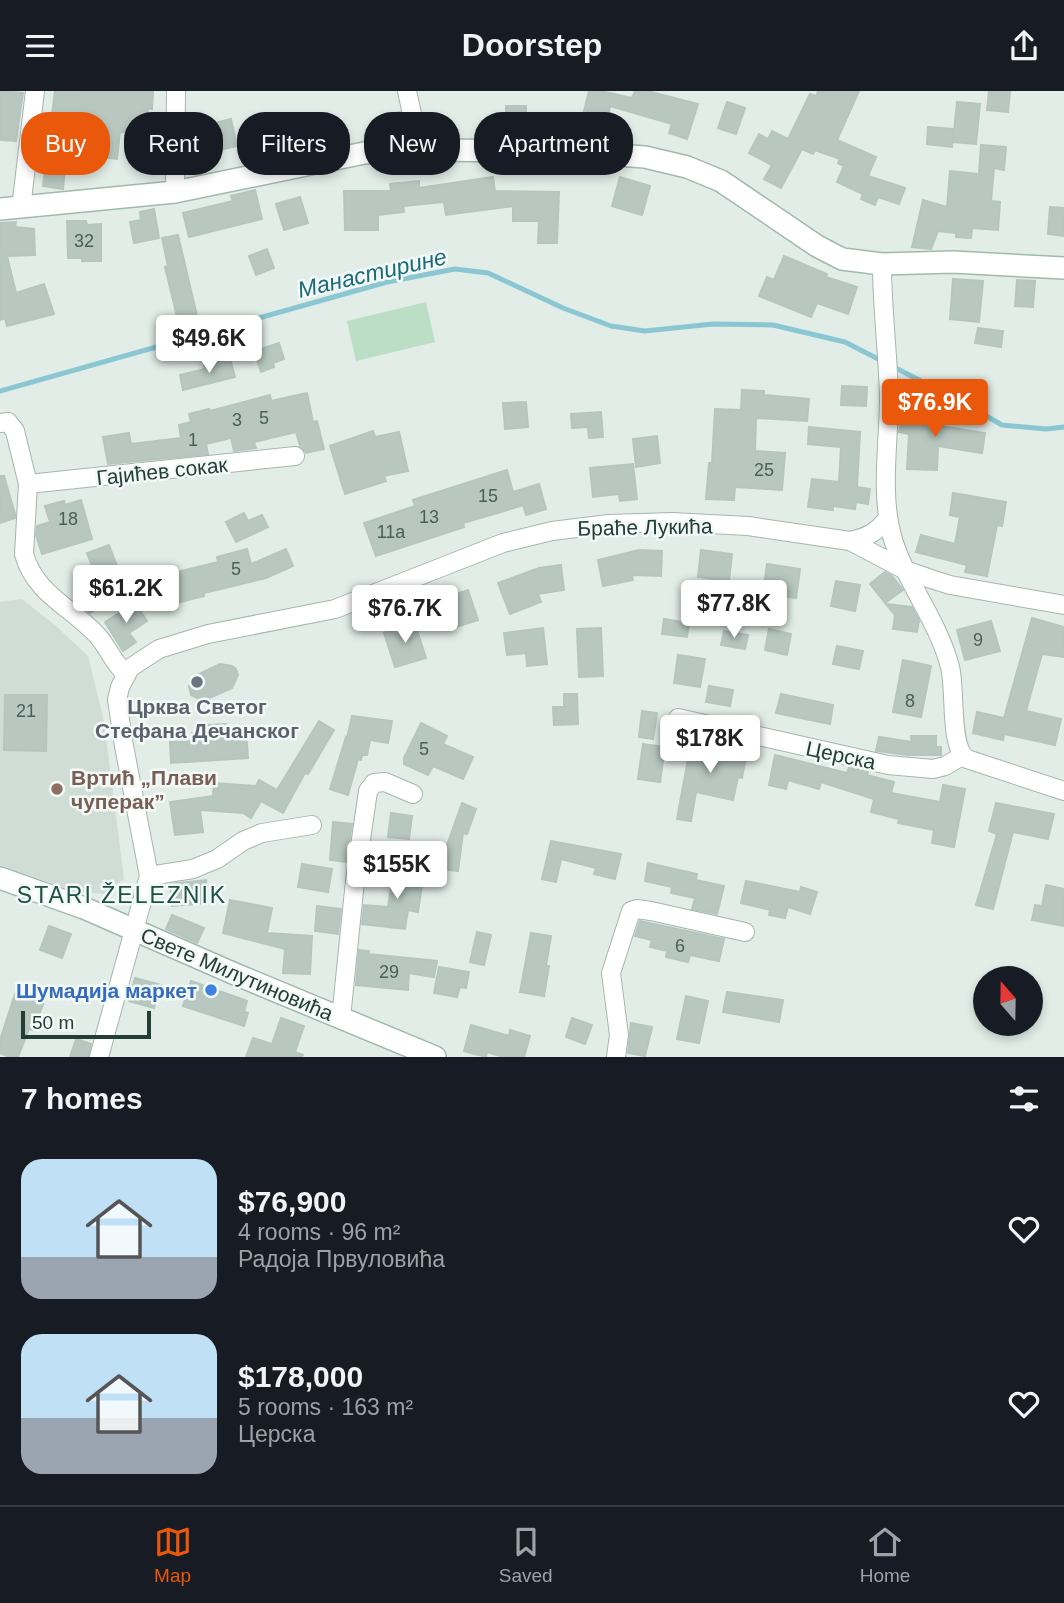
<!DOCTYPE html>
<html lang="en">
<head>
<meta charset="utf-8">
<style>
  body { margin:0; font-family:Arial,sans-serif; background:#242831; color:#f1f3f6; height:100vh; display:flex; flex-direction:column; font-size:26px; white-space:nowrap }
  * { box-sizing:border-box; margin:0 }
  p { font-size:23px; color:#9ea1a6 }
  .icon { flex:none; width:38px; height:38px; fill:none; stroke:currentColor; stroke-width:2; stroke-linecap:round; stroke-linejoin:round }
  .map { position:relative; height:966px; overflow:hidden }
  .details { display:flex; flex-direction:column; background:#171b24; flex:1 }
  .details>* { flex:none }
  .guide { position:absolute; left:21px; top:21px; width:700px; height:63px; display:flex; gap:14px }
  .needle { width:46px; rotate:340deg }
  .fabs { position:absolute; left:973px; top:875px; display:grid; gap:14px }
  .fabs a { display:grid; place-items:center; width:70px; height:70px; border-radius:50%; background:#171b24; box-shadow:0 4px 10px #0003; font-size:35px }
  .scale { position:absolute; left:21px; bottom:18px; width:130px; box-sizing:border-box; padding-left:7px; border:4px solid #223e37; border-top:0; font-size:19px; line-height:24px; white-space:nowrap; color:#223e37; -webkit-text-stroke:5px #f3f9f6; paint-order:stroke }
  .price { position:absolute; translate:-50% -60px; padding:0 16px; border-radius:7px; background:#fff; color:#222; font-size:23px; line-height:46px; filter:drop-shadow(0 2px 4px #0008) }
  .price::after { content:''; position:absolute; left:50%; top:42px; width:21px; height:16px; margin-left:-10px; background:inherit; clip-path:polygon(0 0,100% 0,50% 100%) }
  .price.current { background:#ea580c; color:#fff }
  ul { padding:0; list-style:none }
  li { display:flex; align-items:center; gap:21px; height:175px; padding:0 21px }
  li span { display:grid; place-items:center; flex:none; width:196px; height:140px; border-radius:21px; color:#555 }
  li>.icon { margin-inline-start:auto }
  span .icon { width:84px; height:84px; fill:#fffc; stroke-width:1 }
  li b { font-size:30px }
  h2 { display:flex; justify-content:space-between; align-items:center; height:84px; padding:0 21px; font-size:30px }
  .pill { padding:0 24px; border-radius:28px; background:#171b24; box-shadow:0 4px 10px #0003; font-size:24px; line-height:63px }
  .pill.current { background:#ea580c; color:#fff }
  header { display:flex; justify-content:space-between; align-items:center; height:91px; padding:0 21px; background:#171b24; font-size:32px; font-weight:600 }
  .dock { display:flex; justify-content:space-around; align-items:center; height:98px; border-top:2px solid #363941; background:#171b24; font-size:19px; color:#9ea1a6 }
  .dock a { display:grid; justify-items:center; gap:4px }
  .dock .current { color:#ea580c }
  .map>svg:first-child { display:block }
  .built { fill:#d0ddd7 }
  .green { fill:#bbdec5 }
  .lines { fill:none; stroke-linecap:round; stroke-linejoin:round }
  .stream { stroke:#8ac7d2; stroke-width:5 }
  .building { fill:#b8c8c1; stroke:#b5c6bf; stroke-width:2 }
  .street-casing { stroke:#a5b5af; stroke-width:20 }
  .secondary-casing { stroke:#a0b9b0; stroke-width:24 }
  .street { stroke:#fff; stroke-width:18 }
  .secondary { stroke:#fff; stroke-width:21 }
  .worship-dot { fill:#6b7280; stroke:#f3f9f6; stroke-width:2.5 }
  .education-dot { fill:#8d6e63; stroke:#f3f9f6; stroke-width:2.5 }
  .shop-dot { fill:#3f7fe0; stroke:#f3f9f6; stroke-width:2.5 }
  .labels { text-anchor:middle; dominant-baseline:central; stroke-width:5; stroke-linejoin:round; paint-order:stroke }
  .number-label { font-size:18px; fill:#48605a }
  .street-label { font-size:21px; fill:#223e37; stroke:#f3f9f6 }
  .worship-label { font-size:21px; font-weight:bold; fill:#5b616d; stroke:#f3f9f6 }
  .education-label { font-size:21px; font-weight:bold; fill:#785e54; stroke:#f3f9f6; text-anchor:start }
  .shop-label { font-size:21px; font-weight:bold; fill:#366cbe; stroke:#f3f9f6; text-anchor:end }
  .water-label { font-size:23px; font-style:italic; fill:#1b6b7b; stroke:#f3f9f6 }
  .neighbourhood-label { font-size:23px; letter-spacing:2px; fill:#1d5144; stroke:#f3f9f6 }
</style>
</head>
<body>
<header><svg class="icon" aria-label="menu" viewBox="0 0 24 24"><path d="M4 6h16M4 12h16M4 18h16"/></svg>Doorstep<svg class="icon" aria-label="share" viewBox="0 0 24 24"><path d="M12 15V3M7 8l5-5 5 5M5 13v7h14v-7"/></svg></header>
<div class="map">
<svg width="1064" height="966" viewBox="0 0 1064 966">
  <rect width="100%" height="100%" fill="#e2ede8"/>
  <!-- built -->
  <path class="built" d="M22 508 56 535 88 565 104 630 124 788 104 803 76 801 0 774V511Z"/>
  <!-- green -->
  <path class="green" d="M426 211 435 251 356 270 347 230Z"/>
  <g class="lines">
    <!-- stream -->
    <path class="stream" d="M0 300 387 191 455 178 488 182 563 217 611 235 645 240 713 233 773 234 845 251 962 311 1002 334 1046 338 1064 336"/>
  </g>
  <!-- building -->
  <g class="building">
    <path d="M0 0 23 2 16 50 0 49Z"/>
    <path d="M55 0 153 1 152 18 148 17 147 29H139L138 42 120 41 117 68 93 65 98 25 70 21 63 98 43 95Z"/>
    <path d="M589 0H601L632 7 635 0H647L698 13 687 48 669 42 672 33 610 15 605 38 581 32Z"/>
    <path d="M818 0H859L837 49 876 66 868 85 905 97 899 113 878 106 875 114 861 108 863 103 837 91 844 75 838 72 840 68 815 59 813 63 802 58 781 97 764 88 772 74 749 62 759 43 768 48 772 40 788 48 810 3 816 5Z"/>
    <path d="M989 0H1010L1008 21 987 19Z"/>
    <path d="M727 11 745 17 736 43 718 37Z"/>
    <path d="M957 11 980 13 976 53 953 51Z"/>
    <rect x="506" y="15" width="20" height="21"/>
    <path d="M400 21 406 47H390L385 24Z"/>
    <path d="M231 28 237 55 210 61 203 35Z"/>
    <path d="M928 36 953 38 952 56 927 53Z"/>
    <path d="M278 50 281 65 261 69 258 54Z"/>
    <path d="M981 54 1006 56 1004 79 994 77 991 110 1000 111 998 139 972 137 971 147 956 146V142L938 140 931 158 912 156 923 109 947 116 950 80 979 83Z"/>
    <path d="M493 86 495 100 559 101 557 152H538L539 130H513V115L446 124 444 111 403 115 404 121 378 124V139H345L344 100H391L390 93 419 90V97Z"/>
    <path d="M620 86 650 95 642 124 612 115Z"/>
    <path d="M255 99 262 128 189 146 183 122 233 110 231 105Z"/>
    <path d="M300 106 308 132 284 139 276 113Z"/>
    <path d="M1050 116 1064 117V145L1048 143Z"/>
    <path d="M154 118 159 147 134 152 130 131 141 129 140 121Z"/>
    <path d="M67 130H86L87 134 101 133V170H82V167H68Z"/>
    <path d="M16 131 15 136 34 138 35 164 7 165 16 202 44 193 54 223 7 235 5 227 0 229V132Z"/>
    <path d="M178 144 198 229 179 234 165 176 168 175 162 147Z"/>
    <path d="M267 158 274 177 256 184 249 165Z"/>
    <path d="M784 165 827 183 826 186 857 196 848 223 817 212 811 226 759 205 767 186 774 189Z"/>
    <path d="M953 188 983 190 979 231 950 228Z"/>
    <path d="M1017 189 1035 190 1033 216 1015 215Z"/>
    <path d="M978 237 1003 240 1001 256 975 252Z"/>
    <path d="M279 252 284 268 273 272 274 276 261 281 254 260Z"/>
    <path d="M230 267 235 286 183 299 180 284 205 278 204 274Z"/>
    <path d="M842 295 867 296 866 315 841 314Z"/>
    <path d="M742 299 764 300V304L809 308 807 330 756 327 755 360 785 362 782 399 735 396 734 409 706 408 709 372H712L715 318 741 319Z"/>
    <path d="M307 302 313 331 317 330 324 358 306 362 300 355 296 341 254 351 256 357 249 358 234 360 231 347 206 353 208 363 108 373 103 346 129 342 131 353 181 347 179 334 191 331 189 323 209 318 210 320 270 304 271 310Z"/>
    <path d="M526 311 528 336 505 338 503 312Z"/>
    <path d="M905 318 943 327 941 335 985 342 982 362 938 355 937 379 907 378 909 343 899 341Z"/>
    <path d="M601 321 603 346 589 347 588 336 572 337 571 323Z"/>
    <path d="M809 336 860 341 857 396 870 398 868 413 856 411 855 418 833 415V419L808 416 812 388 839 391 841 356 808 353Z"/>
    <path d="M373 340 375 346 399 341 408 380 384 385 386 390 345 403 330 355Z"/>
    <path d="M657 345 660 372 636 376 633 348Z"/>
    <path d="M633 373 637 408 620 410 619 403 593 406 590 377Z"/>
    <path d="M507 379 513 401 539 393 546 418 526 424 523 414 501 421 463 432 464 436 376 465 364 432 415 415 413 409Z"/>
    <path d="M0 385H4L15 423V427L0 432Z"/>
    <path d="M953 402 1006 411 1002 435 997 434 987 485 965 481 967 474 916 461 921 444 955 453 960 426 950 424Z"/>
    <path d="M81 409 92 448 42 463 36 444 37 435 50 431 45 415 64 410 65 414Z"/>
    <path d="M244 422 248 430 262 424 268 436 236 451 226 431Z"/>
    <path d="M109 454 118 478 97 487 87 462Z"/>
    <path d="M247 458 251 473 286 458 293 475 266 487 204 502V505L177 512 169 483 218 471 217 466Z"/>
    <path d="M639 459 662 460 661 485 632 484 633 489 603 495 598 469Z"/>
    <path d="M701 459 732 463 724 534 707 532 713 488 698 486Z"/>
    <path d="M767 473 800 478 796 507 763 502Z"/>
    <path d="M561 474 564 499 538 503 541 511 510 523 498 492 539 477Z"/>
    <path d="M885 481 892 485 903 499 885 512 870 493Z"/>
    <path d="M836 490 860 494 855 520 831 515Z"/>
    <path d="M93 496 105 512 90 522 76 508Z"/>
    <path d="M468 499 478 529 450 538 441 508Z"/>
    <path d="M420 507 427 526 409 533 402 513Z"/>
    <path d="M135 512 147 530 129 542 136 551 123 560 105 531Z"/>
    <path d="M886 513 912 516 919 530 917 541 893 538 895 524Z"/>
    <path d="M1032 527 1064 536V566L1042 563 1026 620 1061 628 1055 654 1004 643 1003 649 973 642 977 621 1004 627Z"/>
    <path d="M664 528 689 532 687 546 662 543Z"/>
    <path d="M991 530 1000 560 965 569 957 539Z"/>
    <path d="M415 533 426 567 395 576 384 542Z"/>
    <path d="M543 537 547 573 527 575 526 562 507 564 504 542Z"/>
    <path d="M601 537 603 585 579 586 577 538Z"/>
    <path d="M769 538 791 543 787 564 765 559Z"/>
    <path d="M724 540 748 544 745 558 721 554Z"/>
    <path d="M837 555 863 560 859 578 833 573Z"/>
    <path d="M678 564 705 568 700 596 674 592Z"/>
    <path d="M903 569 931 575 921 626 893 621Z"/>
    <path d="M220 573 232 575 236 578 238 584 232 597 203 610 191 604 189 595 193 586Z"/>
    <path d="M709 595 733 599 730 615 706 611Z"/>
    <path d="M564 603H577L578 633 554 634 553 616H564Z"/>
    <path d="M781 603 833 614 830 633 776 622Z"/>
    <path d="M5 604H47L46 660 4 659Z"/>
    <path d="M642 620 657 622 653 648 639 646Z"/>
    <path d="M352 625 392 630 388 652 370 649 367 664H362L361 669 358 668 348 704 330 698 346 646 347 647Z"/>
    <path d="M319 630 334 639 308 683 305 682 283 722 261 710 251 727 243 722 200 719 203 741 175 744 170 711 213 705 214 692 256 695 259 689 277 699Z"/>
    <path d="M421 632 447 645 443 653 473 666 463 688 433 675 428 684 404 673V667Z"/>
    <path d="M226 633 227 640 246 639 248 667 171 672 170 651 192 650V642L209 641V634Z"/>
    <path d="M911 645H936V656H941V664H908L876 660 879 646 912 651Z"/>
    <path d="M691 652 747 661 742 687 738 686 733 709 696 701 691 730 677 728Z"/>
    <path d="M643 653 665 656 660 691 638 688Z"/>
    <path d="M775 664 847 682 849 677 868 681 867 684 894 691 891 702 940 711 943 694 965 698 954 756 932 752 934 739 898 732 899 728 871 721 874 708 821 691 819 698 788 689 786 698 769 694Z"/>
    <path d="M462 712 476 718 467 743 463 742 458 780 430 776 433 753 447 754Z"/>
    <path d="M996 712 1054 723 1048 748 1013 741 993 818 976 814 997 743 989 740Z"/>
    <path d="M391 722 412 725 409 748 388 746Z"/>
    <path d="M333 731 352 733 346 771 330 769Z"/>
    <path d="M551 750 621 763 615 788 594 783 596 777 561 768 556 791 542 788Z"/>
    <path d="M648 772 697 783 696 789 724 795 717 823 692 818 695 807 671 802 672 796 645 790Z"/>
    <path d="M302 773 332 778 328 801 298 796Z"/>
    <path d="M394 777 424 781 418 821 408 819 405 838 362 833 364 814 388 816Z"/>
    <path d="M206 789 207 812 172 815 170 793Z"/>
    <path d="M746 790 800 801 801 796 817 801 810 823 788 816 785 827 769 824 770 819 741 812Z"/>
    <path d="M1046 794 1064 798V835L1032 829 1035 814 1042 815Z"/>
    <path d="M230 809 272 817 267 842 312 845 310 883 283 882 285 858 223 842Z"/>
    <path d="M317 815 341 818 338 843 315 840Z"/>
    <path d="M172 824 204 837 197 852 166 838Z"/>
    <path d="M640 830 724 848 719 870 690 864 688 871 666 866 667 860 650 856 652 849 635 845Z"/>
    <path d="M49 835 71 843 62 867 40 859Z"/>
    <path d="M477 841 491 844 484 874 470 871Z"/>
    <path d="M531 842 551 845 546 875H549L544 905 520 901Z"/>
    <path d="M359 859 369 860 368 863 437 870 434 886 409 882 408 899 356 894Z"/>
    <path d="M439 876 469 881 466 897 460 896 457 906 434 902Z"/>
    <path d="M135 887 161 894 154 917 129 910Z"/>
    <path d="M191 890 247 910 244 921 248 922 244 935 183 915Z"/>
    <path d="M16 900 44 911 33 939 29 938 18 966H9L0 962V949Z"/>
    <path d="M727 901 783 909 779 931 723 921Z"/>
    <path d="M686 905 708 910 699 952 677 948Z"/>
    <path d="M281 927 304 935 295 961 303 964 302 966H246L253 947 272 953Z"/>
    <path d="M572 927 592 934 585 953 566 946Z"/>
    <path d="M631 932 652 936 645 965 628 962Z"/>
    <path d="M471 934 509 945 510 939 530 945 524 966H503L487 961 486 966 464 960Z"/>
    <path d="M76 948 91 953 88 966H70Z"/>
  </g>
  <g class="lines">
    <!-- street casing -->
    <g class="street-casing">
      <g id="street">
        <path d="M407 0 420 59"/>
        <path d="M175 101 176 0"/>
        <path d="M21 117 35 0"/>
        <path d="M882 173C882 217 888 262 889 306 889 351 880 401 892 445 905 491 938 529 950 576 956 598 949 657 967 668L1064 700"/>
        <path d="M0 332 8 331 15 340 28 393 24 463C35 503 71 516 97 544 108 556 114 573 126 583"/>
        <path d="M28 393 295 365"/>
        <path d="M850 450C868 446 878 441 888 426"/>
        <path d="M678 627 888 674 933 678 945 675 962 665"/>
        <path d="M149 785 193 778 217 768 243 750 262 742 312 734"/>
        <path d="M341 927 355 790 368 700 374 692 385 691 413 703"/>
        <path d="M99 966 149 785 124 655 117 609 120 596 130 577 159 558 208 543 335 518 503 452 552 440 609 433 672 431 748 435 850 450 905 479 928 487 950 494 1064 514"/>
        <path d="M616 966 619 944 611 882 631 820 637 818 651 820 745 841"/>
      </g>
    </g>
    <!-- secondary casing -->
    <g class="secondary-casing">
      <g id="secondary">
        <path d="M0 118 175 101 364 62 420 59 564 60 645 66 687 76 721 90 817 155 842 168 882 173 953 171 1064 177"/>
        <path d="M0 787 84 817 235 883 435 966"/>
      </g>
    </g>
    <!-- street -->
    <use href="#street" class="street"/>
    <!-- secondary -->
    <use href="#secondary" class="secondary"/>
  </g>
  <!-- markers -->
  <circle class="worship-dot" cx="197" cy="591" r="7"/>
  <circle class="education-dot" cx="57" cy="698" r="7"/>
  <circle class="shop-dot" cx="211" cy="899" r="7"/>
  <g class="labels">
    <!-- number labels -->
    <g class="number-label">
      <text x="84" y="150">32</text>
      <text x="264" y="327">5</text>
      <text x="237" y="329">3</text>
      <text x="193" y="349">1</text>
      <text x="764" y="379">25</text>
      <text x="488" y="405">15</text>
      <text x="429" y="426">13</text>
      <text x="68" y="428">18</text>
      <text x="391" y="441">11a</text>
      <text x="236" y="478">5</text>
      <text x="978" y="549">9</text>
      <text x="910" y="610">8</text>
      <text x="26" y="620">21</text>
      <text x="424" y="658">5</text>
      <text x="680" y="855">6</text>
      <text x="389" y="881">29</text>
    </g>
    <!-- street labels -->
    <g class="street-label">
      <text transform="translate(162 380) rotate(-6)">Гајићев сокак</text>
      <text transform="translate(645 436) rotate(-1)">Браће Лукића</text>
      <text transform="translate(841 664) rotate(12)">Церска</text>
      <text transform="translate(237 883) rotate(23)">Свете Милутиновића</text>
    </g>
    <!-- worship labels -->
    <g class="worship-label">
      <text x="197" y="615">Црква Светог<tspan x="197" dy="24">Стефана Дечанског</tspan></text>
    </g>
    <!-- education labels -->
    <g class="education-label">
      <text x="71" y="686">Вртић „Плави<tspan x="71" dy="24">чуперак”</tspan></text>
    </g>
    <!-- shop labels -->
    <g class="shop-label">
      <text x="197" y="899">Шумадија маркет</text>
    </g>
    <!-- water labels -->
    <g class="water-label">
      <text transform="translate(372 182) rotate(-13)">Манастирине</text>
    </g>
    <!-- neighbourhood labels -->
    <g class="neighbourhood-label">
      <text x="122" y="804">STARI ŽELEZNIK</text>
    </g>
  </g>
</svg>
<div class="fabs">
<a><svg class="needle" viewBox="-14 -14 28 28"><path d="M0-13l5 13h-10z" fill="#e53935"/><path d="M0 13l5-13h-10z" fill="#9ea1a6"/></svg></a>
</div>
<div class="scale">50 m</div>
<b class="price" style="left:209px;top:284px">$49.6K</b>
<b class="price current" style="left:935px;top:348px">$76.9K</b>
<b class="price" style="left:126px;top:534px">$61.2K</b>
<b class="price" style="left:734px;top:549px">$77.8K</b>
<b class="price" style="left:405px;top:554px">$76.7K</b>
<b class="price" style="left:710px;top:684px">$178K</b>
<b class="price" style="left:397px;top:810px">$155K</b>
<div class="guide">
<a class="pill current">Buy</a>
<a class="pill">Rent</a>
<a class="pill">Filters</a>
<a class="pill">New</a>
<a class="pill">Apartment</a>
</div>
</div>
<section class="details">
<h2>7 homes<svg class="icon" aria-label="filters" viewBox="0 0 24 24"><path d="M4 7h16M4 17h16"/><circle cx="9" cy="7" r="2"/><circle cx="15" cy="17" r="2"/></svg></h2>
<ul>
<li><span style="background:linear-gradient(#bfe0f5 70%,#9aa5b1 0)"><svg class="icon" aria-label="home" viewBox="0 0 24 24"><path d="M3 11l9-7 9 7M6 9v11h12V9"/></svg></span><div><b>$76,900</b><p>4 rooms · 96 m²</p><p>Радоја Првуловића</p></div><svg class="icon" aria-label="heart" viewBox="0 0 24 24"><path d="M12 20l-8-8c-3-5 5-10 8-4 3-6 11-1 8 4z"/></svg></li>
<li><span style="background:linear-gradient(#bfe0f5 60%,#9aa5b1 0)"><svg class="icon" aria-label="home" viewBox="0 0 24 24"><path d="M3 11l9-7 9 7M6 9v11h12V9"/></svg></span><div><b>$178,000</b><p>5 rooms · 163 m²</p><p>Церска</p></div><svg class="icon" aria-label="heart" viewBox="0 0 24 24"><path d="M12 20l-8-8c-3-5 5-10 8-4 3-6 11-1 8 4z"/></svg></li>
</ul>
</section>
<nav class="dock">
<a class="current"><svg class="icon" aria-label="map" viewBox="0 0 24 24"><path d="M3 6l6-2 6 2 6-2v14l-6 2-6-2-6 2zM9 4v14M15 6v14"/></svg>Map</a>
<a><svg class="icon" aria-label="saved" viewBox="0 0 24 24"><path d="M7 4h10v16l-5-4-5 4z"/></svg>Saved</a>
<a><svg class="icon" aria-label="home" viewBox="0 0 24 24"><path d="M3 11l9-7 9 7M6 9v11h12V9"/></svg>Home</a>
</nav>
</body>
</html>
